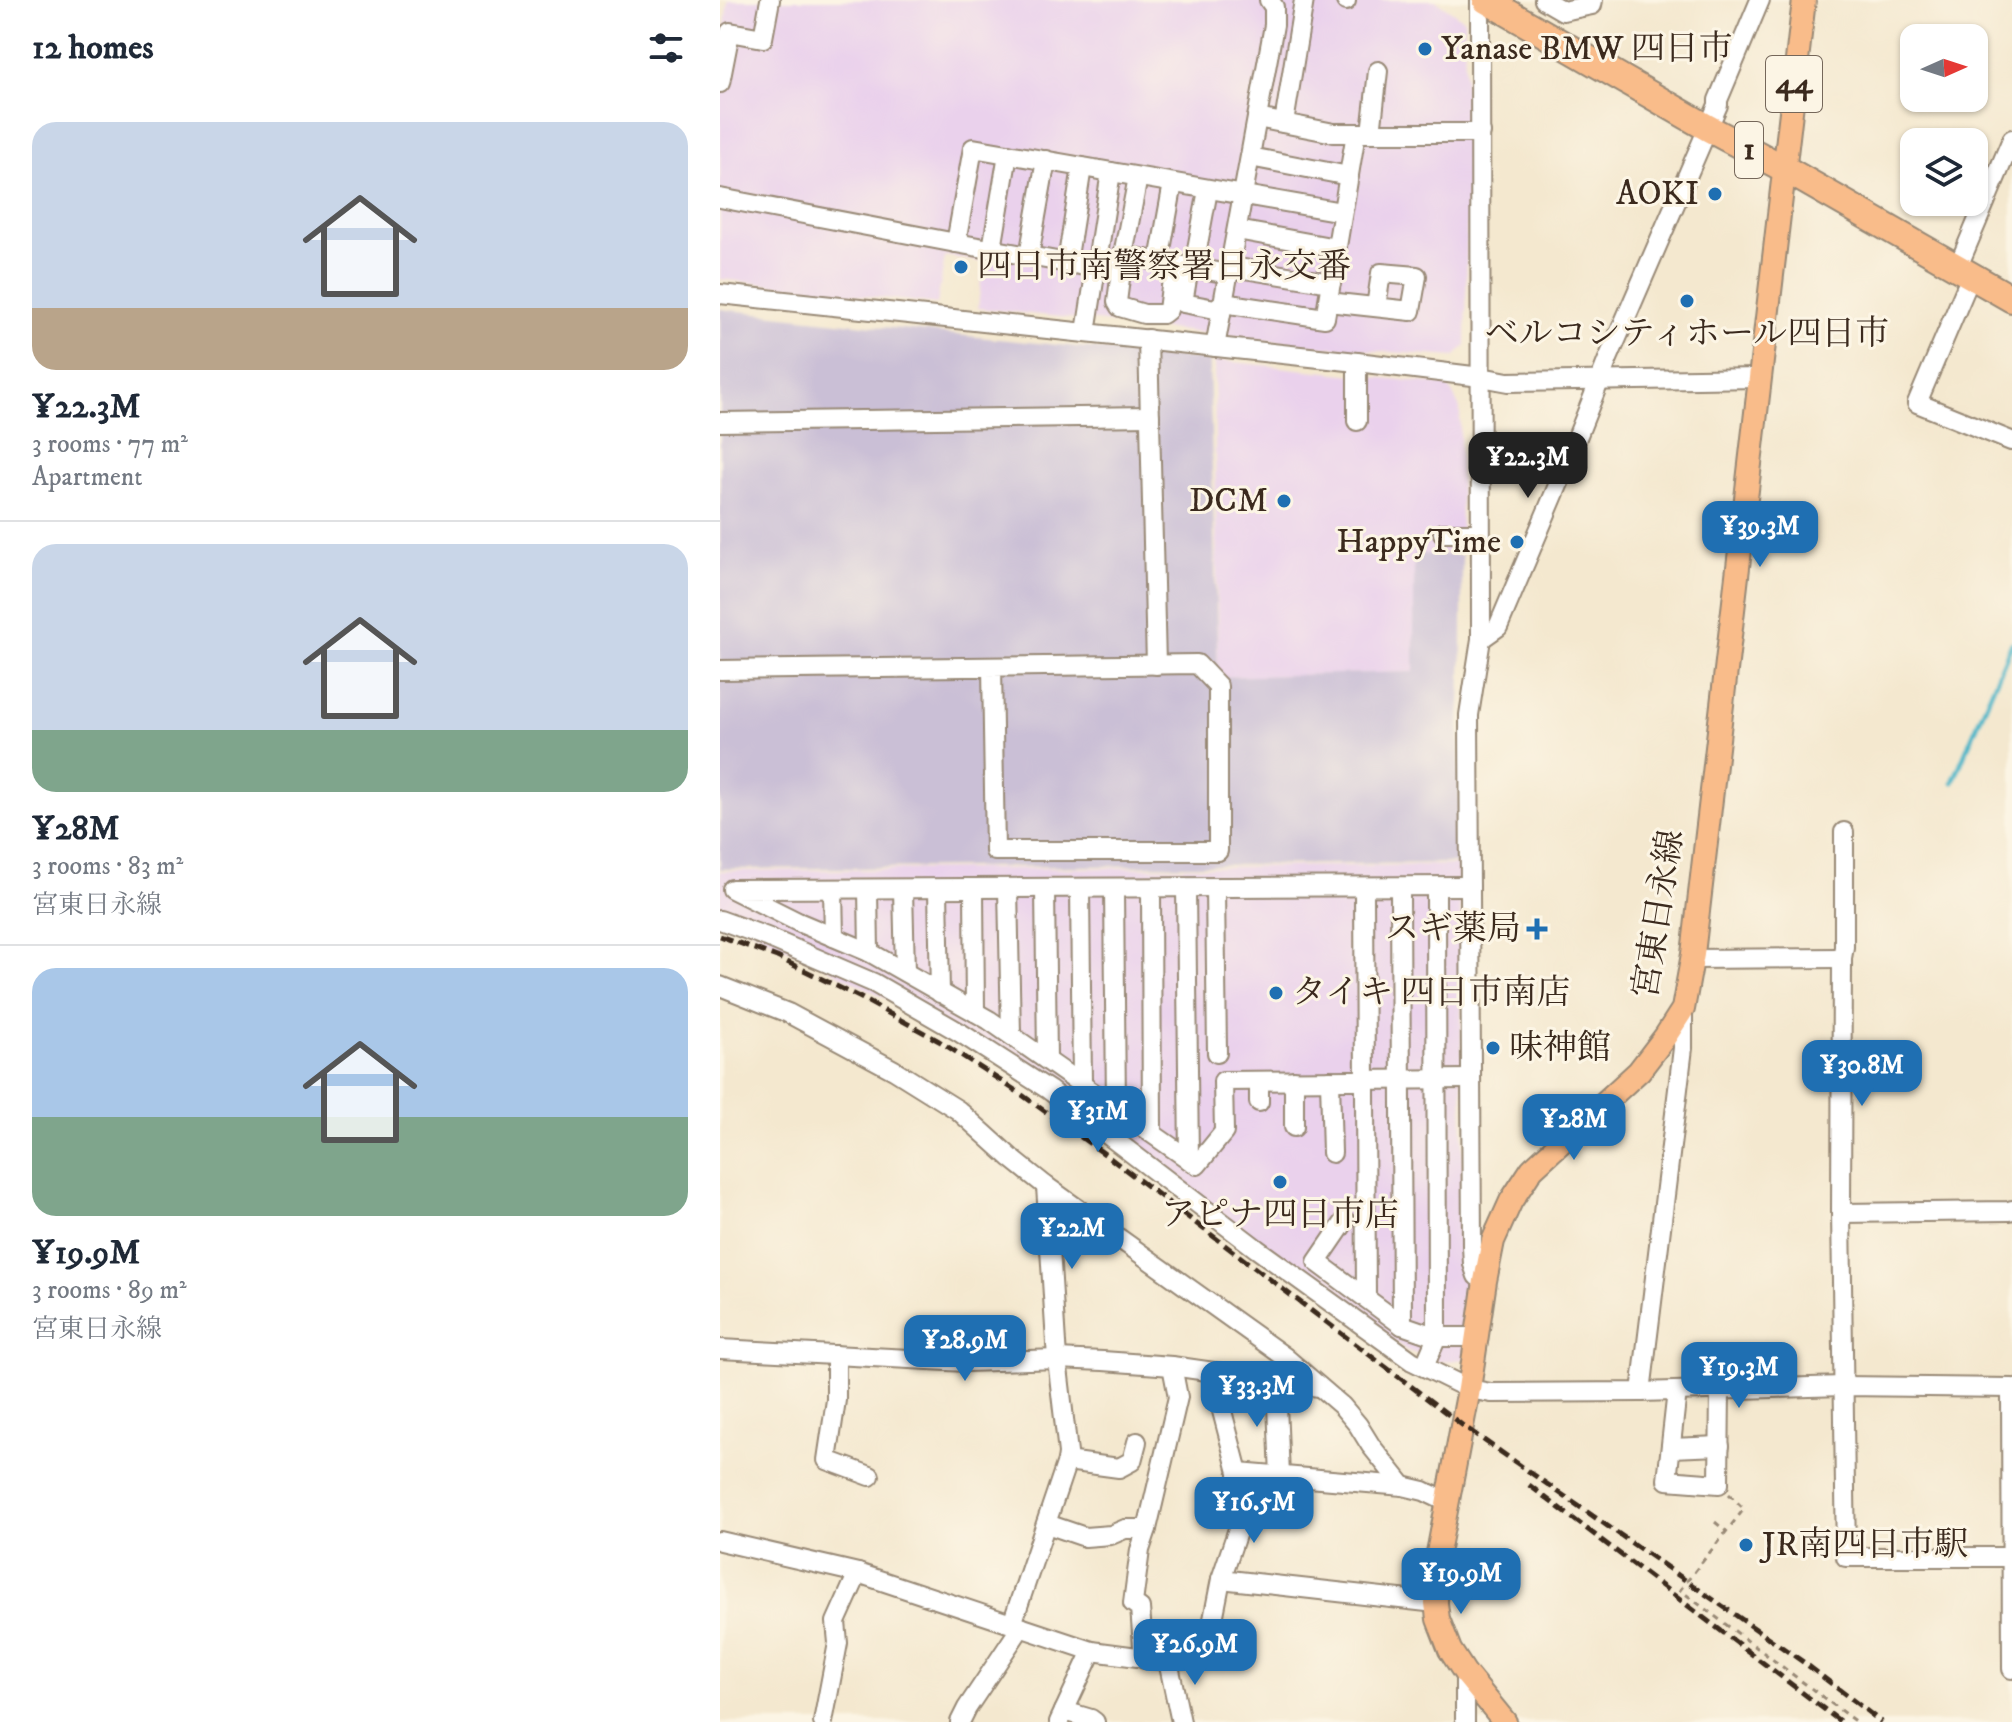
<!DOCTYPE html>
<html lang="en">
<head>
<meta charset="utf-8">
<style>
  body { margin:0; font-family:"IM FELL DW Pica","Noto Serif JP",serif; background:#f2f2f3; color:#1f2937; height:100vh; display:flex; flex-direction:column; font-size:30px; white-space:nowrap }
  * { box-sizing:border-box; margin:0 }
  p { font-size:26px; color:#747a83 }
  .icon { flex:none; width:44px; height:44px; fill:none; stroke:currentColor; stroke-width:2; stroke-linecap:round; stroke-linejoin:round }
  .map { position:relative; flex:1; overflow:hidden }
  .sheet { display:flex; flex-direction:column; background:#fff; width:720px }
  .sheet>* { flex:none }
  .needle { width:52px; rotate:87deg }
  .buttons { position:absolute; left:1180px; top:24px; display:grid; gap:16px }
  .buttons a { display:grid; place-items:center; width:88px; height:88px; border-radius:16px; background:#fff; box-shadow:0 2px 6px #0004; font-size:40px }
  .price { position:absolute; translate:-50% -68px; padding:0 18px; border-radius:16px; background:#1f6fb2; color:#fff; font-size:26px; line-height:52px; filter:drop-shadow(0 2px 4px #0008) }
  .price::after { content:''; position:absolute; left:50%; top:48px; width:24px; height:18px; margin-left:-12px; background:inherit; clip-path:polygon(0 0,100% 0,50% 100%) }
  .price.selected { background:#222; color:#fff }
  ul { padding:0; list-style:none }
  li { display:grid; align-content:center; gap:16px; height:424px; padding:0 32px }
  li+li { border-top:2px solid #e0e1e3 }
  li span { display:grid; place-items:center; height:248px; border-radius:24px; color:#555 }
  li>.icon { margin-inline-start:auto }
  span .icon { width:144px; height:144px; fill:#fffc; stroke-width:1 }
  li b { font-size:34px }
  h2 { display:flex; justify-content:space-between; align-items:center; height:96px; padding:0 32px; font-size:34px }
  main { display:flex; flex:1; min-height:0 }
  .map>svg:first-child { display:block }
  .built { fill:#ead1ec }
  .industrial { fill:#cabfd6 }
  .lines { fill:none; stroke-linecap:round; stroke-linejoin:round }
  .stream { stroke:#4bb6c8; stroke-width:5 }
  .minor-casing { stroke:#988976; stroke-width:22 }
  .major-casing { stroke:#988976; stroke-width:26 }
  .highway-casing { stroke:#988976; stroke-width:30 }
  .path { stroke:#988976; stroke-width:3; stroke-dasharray:6 6; stroke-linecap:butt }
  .minor { stroke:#fff; stroke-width:18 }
  .major { stroke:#f9bc8a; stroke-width:22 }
  .highway { stroke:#f9bc8a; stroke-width:26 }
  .rail { stroke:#3b2a1e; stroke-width:5; stroke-dasharray:12 6; stroke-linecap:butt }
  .poi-dot { fill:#1f6fb2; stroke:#fcf5e5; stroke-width:3 }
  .labels { text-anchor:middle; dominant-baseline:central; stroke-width:6; stroke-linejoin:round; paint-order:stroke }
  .shield { fill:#fcf5e5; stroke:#75675a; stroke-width:2 }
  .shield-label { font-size:32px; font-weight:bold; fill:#3b2a1e }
  .poi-label { font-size:34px; fill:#3b2a1e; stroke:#fcf5e5; text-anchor:start }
  .street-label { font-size:34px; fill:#3b2a1e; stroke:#fcf5e5 }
</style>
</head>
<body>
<main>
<section class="sheet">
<h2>12 homes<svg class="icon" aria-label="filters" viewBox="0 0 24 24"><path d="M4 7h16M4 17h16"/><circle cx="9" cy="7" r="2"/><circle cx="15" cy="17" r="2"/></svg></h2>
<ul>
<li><span style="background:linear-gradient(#c9d6e8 75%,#b9a48a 0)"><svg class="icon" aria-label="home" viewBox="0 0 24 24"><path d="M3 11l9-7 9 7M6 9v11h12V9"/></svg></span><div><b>¥22.3M</b><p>3 rooms · 77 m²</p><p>Apartment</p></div></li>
<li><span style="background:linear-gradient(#c9d6e8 75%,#7fa58c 0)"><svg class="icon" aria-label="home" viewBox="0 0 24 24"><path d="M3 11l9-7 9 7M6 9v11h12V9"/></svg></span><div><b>¥28M</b><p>3 rooms · 83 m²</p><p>宮東日永線</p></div></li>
<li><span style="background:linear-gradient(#a9c7e8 60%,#7fa58c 0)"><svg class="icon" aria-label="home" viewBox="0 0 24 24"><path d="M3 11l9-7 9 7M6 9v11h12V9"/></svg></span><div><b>¥19.9M</b><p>3 rooms · 89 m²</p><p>宮東日永線</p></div></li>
</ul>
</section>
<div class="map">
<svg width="1292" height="1722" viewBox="0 0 1292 1722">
  <rect width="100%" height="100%" fill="#fcf5e5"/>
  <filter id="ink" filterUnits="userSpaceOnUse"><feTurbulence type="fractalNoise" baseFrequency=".0125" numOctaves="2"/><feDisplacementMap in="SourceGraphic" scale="16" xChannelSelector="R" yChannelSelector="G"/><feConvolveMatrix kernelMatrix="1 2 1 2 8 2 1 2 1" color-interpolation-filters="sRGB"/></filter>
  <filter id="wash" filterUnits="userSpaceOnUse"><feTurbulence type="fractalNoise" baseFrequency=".006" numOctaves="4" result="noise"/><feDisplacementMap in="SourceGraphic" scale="32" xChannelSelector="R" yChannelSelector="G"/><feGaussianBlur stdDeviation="1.8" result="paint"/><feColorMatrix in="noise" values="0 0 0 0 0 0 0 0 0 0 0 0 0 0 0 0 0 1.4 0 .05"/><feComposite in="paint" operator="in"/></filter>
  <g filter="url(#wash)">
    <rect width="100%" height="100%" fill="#f4e8cf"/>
    <!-- built -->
    <g class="built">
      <path d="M8 0H715L744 20 747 183 746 345 735 357 608 347 258 308 263 262 225 256 217 304 0 279V70Z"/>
      <path d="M494 360 728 385 740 408 741 552 694 555V672L498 677Z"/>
      <path d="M740 865 745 1359 718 1362 686 1350 302 1067 0 914V871Z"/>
    </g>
    <!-- industrial -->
    <path class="industrial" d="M0 309 226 334 489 360 498 677 694 672V554L742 555V647L739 728 740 863 0 869Z"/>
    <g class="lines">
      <!-- stream -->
      <path class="stream" d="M1233 782 1292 643"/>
    </g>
  </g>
  <g filter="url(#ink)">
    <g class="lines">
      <!-- minor casing -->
      <g class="minor-casing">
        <g id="minor">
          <path d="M760 0 761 639 749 715 752 1246 753 1264 757 1276 765 1281"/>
          <path d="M824 0 843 11 872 5 873 0"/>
          <path d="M626 1V0"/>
          <path d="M0 83 10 32 43 38 50 0"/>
          <path d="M537 118 614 133H761"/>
          <path d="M564 123 584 0"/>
          <path d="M651 133 658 71"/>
          <path d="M530 157 629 176"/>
          <path d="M418 177 403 255 509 274 518 268 611 283"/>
          <path d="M488 190 475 260 469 267 463 303 495 309 503 303 605 318 636 133"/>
          <path d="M0 198 236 243 253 148 622 212"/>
          <path d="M517 230 616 248"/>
          <path d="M236 243 376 268"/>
          <path d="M272 249 288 154"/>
          <path d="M403 255 397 302 400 307 424 314H443L448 310 454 264"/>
          <path d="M309 256 326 160"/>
          <path d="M439 261 453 183"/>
          <path d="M347 263 362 167"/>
          <path d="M1237 269 1292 139"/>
          <path d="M1251 276 1197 403 1291 441"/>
          <path d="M0 294 637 362 761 377 788 382 1039 378"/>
          <path d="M608 302 691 311 697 276 661 273 656 307"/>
          <path d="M366 332 391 172"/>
          <path d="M428 339 436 665"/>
          <path d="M495 347 554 25V7L549 0"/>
          <path d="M637 421V362"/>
          <path d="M0 422 430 416"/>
          <path d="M723 533H760"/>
          <path d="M761 639 778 627 839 483 888 359 988 128 998 105V100L1040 0"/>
          <path d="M0 670 477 664 498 686V851H275L272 667"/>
          <path d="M1124 832V947L1122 958 1121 1213 1126 1557H1291"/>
          <path d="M750 886 12 889 78 922 149 952 269 1020 477 1165 504 1132 503 1081 751 1079"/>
          <path d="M644 887 646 1298"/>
          <path d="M680 887 682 1325"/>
          <path d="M288 888 291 1035"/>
          <path d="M325 888 327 1060"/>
          <path d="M360 888 362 1083"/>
          <path d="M394 888 396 1108"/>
          <path d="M431 888 432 1133"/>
          <path d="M466 888 469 1160"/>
          <path d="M495 888 497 1053"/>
          <path d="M113 889 114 937"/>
          <path d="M148 889 149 952"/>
          <path d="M183 889 185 972"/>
          <path d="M218 889 220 993"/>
          <path d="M254 889 255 1012"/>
          <path d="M0 920 47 937 154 983 239 1032 329 1090 537 1249 692 1361 749 1389 771 1393 921 1392 1123 1386 1292 1388"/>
          <path d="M971 959 1122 958"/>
          <path d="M0 986 68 1013 174 1070 238 1110 291 1158 326 1186 565 1357 622 1406 638 1425 651 1446 683 1486 704 1491 727 1502"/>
          <path d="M574 1080V1127"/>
          <path d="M610 1080 612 1153"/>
          <path d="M539 1081V1102"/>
          <path d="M1121 1213 1289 1211 1292 1210"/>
          <path d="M625 1221 597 1262 682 1325 717 1337 716 887"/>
          <path d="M0 1349 246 1362 337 1359 383 1361 452 1366 599 1387"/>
          <path d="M116 1355V1400L107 1460 150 1476"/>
          <path d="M704 1367 717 1337H757"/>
          <path d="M556 1381 560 1476"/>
          <path d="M1291 1388 1292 1669"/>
          <path d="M957 1391 947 1480 999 1484 1000 1389"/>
          <path d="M921 1392 963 1048V1009"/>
          <path d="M951 1448 1000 1446"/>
          <path d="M347 1461 399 1468 412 1461 417 1442"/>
          <path d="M518 1472 683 1486"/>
          <path d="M327 1524 365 1537 391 1535 405 1529H427L458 1397 452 1366"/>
          <path d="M0 1541 138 1573 372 1651 448 1661 486 1655 501 1579 518 1529V1472L497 1392 494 1372"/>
          <path d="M501 1579 716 1603"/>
          <path d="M292 1624 347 1461 348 1453 337 1359 326 1186"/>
          <path d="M424 1659 420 1608 413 1603 420 1550 427 1529"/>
          <path d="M448 1661 461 1722"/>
          <path d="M745 1673V1722"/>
          <path d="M344 1711 371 1719 375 1722"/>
          <path d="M103 1722 118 1643 116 1622 138 1573"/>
          <path d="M240 1722 247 1708 301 1627"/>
          <path d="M339 1722 372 1651"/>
        </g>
      </g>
      <!-- major casing -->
      <g class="major-casing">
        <path id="major" d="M785 1722 745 1673 730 1650 718 1619 716 1603 718 1553 749 1389 765 1281 773 1241 791 1201 812 1169 919 1071 945 1037 963 1009 973 954 1084 0"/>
      </g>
      <!-- highway casing -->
      <g class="highway-casing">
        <path id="highway" d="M766 0 988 128 1065 169 1292 299"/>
      </g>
      <!-- path -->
      <g class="path">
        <path d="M1009 1494 1024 1509 960 1590 1136 1722"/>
        <path d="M995 1522 1006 1531"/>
      </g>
      <!-- minor -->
      <use href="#minor" class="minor"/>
      <!-- major -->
      <use href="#major" class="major"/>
      <!-- highway -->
      <use href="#highway" class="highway"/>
      <!-- rail -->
      <g class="rail">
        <path d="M0 936 57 957 141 998 219 1041 298 1092 386 1155 742 1425 1086 1664 1161 1722"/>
        <path d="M809 1485 1121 1722"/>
      </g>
    </g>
  </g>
  <!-- markers -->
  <g class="poi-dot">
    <circle cx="705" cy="49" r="8"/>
    <circle cx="995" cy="194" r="8"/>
    <circle cx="241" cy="267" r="8"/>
    <circle cx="967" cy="301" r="8"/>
    <circle cx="564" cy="501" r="8"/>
    <circle cx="797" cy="542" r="8"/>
    <path d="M813 917h8v8h8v8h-8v8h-8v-8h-8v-8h8z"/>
    <circle cx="556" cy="993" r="8"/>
    <circle cx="773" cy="1048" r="8"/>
    <circle cx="560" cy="1182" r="8"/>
    <circle cx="1026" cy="1545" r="8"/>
  </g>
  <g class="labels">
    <!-- shield labels -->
    <g class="shield">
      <rect x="1046" y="56" width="56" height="56" rx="6"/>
      <rect x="1015" y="122" width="28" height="56" rx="6"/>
    </g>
    <g class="shield-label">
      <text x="1074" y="84">44</text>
      <text x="1029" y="150">1</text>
    </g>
    <!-- poi labels -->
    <g class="poi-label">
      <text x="721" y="49">Yanase BMW 四日市</text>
      <text x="979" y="194" text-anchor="end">AOKI</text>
      <text x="257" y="267">四日市南警察署日永交番</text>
      <text x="967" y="334" text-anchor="middle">ベルコシティホール四日市</text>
      <text x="548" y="501" text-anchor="end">DCM</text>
      <text x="781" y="542" text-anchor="end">HappyTime</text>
      <text x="801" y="929" text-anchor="end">スギ薬局</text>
      <text x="572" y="993">タイキ 四日市南店</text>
      <text x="789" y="1048">味神館</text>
      <text x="560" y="1215" text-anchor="middle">アピナ四日市店</text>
      <text x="1042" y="1545">JR南四日市駅</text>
    </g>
    <!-- street labels -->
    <g class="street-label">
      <text transform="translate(939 914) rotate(-81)">宮東日永線</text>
    </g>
  </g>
</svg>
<div class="buttons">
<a><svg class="needle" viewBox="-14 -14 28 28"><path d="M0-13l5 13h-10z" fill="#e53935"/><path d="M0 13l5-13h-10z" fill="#747a83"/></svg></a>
<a><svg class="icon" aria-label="layers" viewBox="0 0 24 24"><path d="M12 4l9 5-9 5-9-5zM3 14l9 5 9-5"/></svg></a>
</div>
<b class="price selected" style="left:808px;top:500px">¥22.3M</b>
<b class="price" style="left:1040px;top:569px">¥39.3M</b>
<b class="price" style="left:1142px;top:1108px">¥30.8M</b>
<b class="price" style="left:378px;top:1154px">¥31M</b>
<b class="price" style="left:854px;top:1162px">¥28M</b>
<b class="price" style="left:352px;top:1271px">¥22M</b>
<b class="price" style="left:245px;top:1383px">¥28.9M</b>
<b class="price" style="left:1019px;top:1410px">¥19.3M</b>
<b class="price" style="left:537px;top:1429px">¥33.3M</b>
<b class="price" style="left:534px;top:1545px">¥16.5M</b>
<b class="price" style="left:741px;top:1616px">¥19.9M</b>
<b class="price" style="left:475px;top:1687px">¥26.9M</b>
</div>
</main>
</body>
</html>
